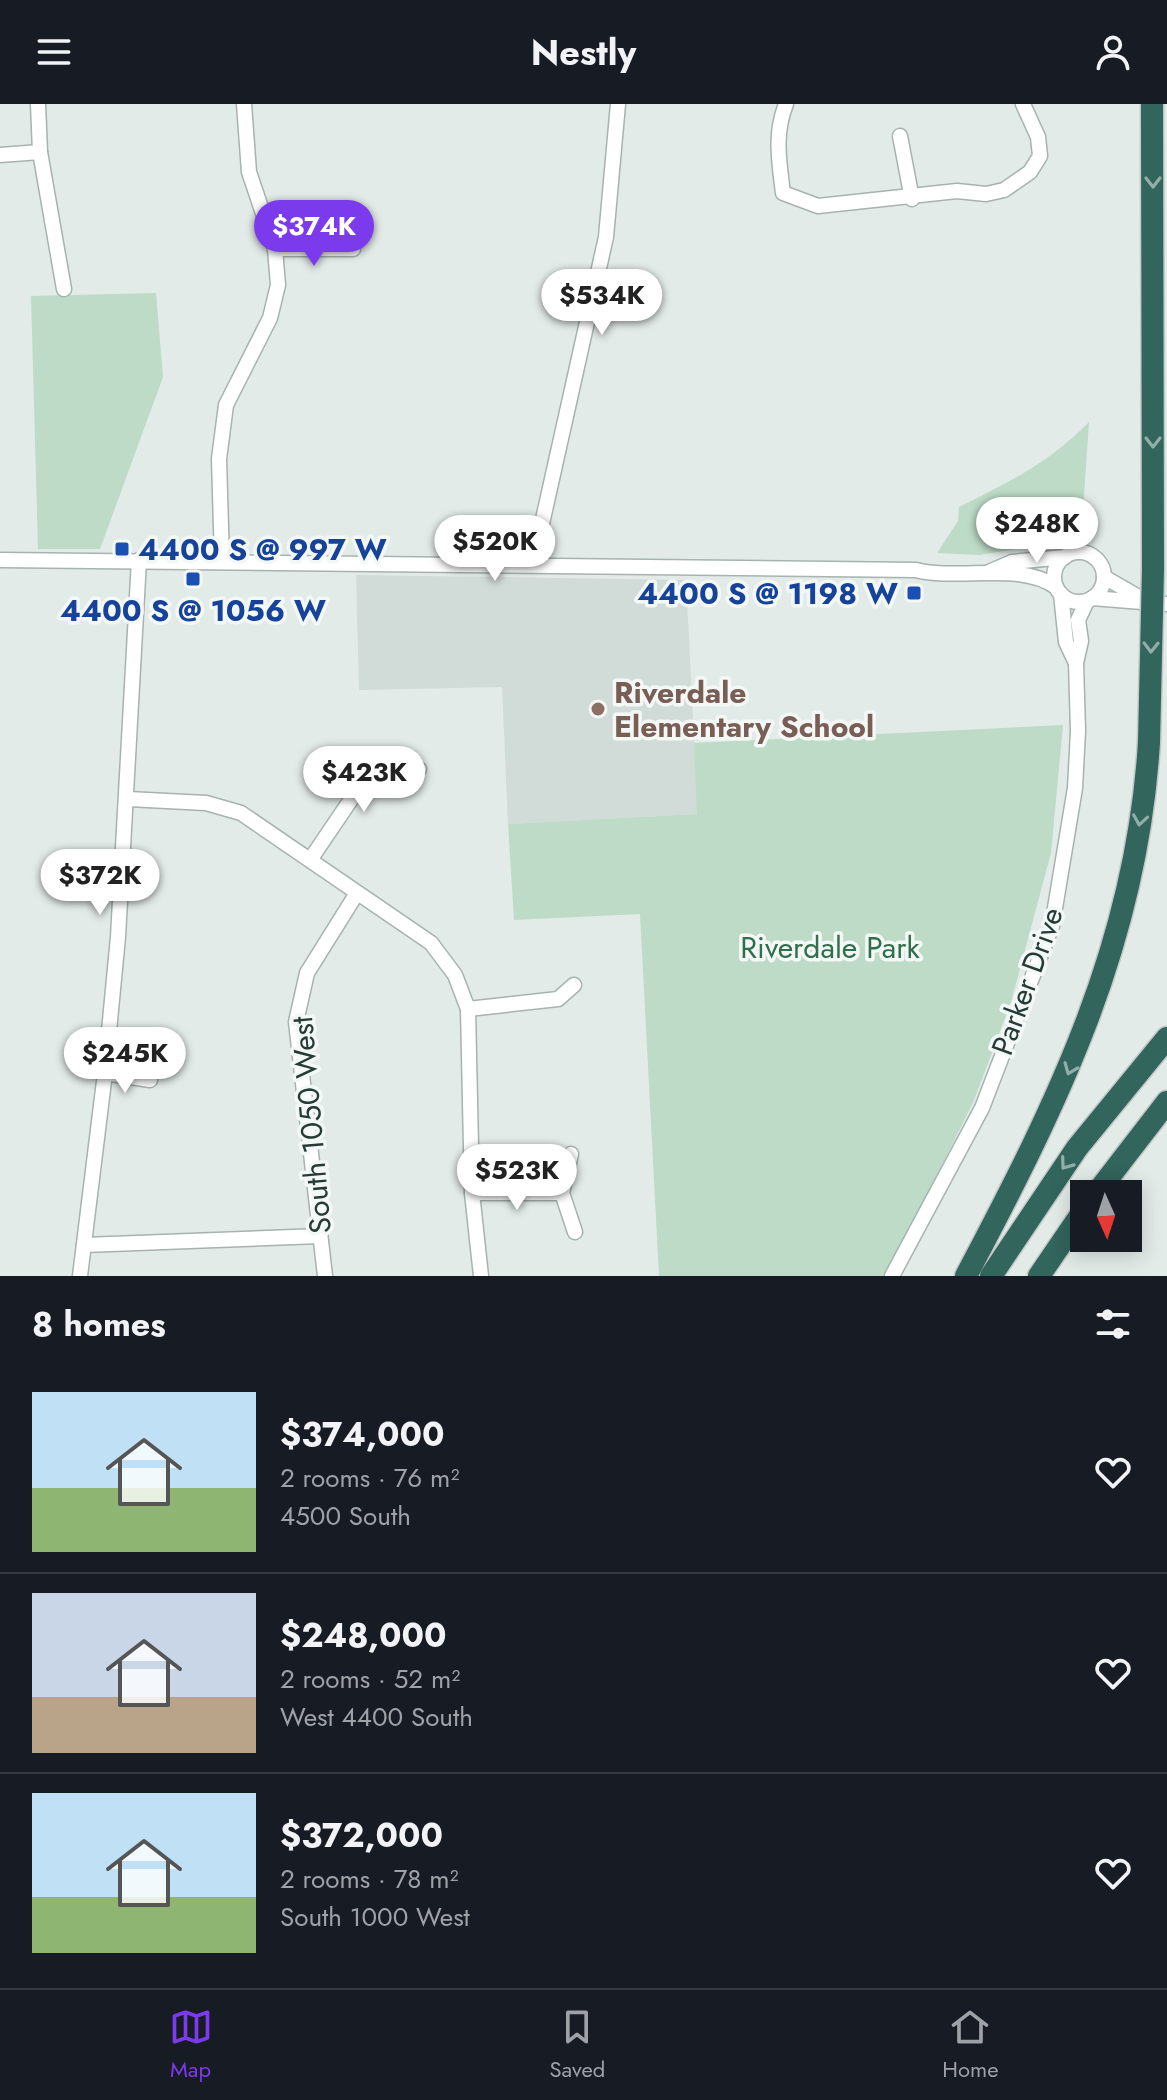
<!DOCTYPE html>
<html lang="en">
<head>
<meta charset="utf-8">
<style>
  body { margin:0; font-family:Jost,sans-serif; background:#20242c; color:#f1f3f6; height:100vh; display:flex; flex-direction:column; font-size:30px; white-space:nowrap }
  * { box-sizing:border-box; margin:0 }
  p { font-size:26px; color:#9ea1a6 }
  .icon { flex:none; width:44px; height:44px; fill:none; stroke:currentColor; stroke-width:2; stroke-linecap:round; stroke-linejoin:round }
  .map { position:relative; height:1172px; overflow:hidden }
  .drawer { display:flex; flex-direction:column; background:#171b24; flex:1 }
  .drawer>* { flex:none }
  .needle { width:52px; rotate:177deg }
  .fabs { position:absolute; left:1070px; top:1076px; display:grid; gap:16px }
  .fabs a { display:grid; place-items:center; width:72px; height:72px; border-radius:0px; background:#171b24; box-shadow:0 4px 20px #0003; font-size:40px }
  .price { position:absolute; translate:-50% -68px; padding:0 18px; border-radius:28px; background:#fff; color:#222; font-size:26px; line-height:52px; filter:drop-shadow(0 2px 4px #0008) }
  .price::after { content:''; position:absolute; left:50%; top:48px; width:24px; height:18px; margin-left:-12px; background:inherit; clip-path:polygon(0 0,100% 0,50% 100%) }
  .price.active { background:#7c3aed; color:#fff }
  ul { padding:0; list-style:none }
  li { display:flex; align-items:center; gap:24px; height:200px; padding:0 32px }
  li+li { border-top:2px solid #363941 }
  li span { display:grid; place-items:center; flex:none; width:224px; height:160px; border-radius:0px; color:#555 }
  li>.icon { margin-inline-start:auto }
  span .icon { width:96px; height:96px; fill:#fffc; stroke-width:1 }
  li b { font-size:34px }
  h2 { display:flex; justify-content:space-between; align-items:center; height:96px; padding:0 32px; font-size:34px }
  header { display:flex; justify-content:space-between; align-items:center; height:104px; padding:0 32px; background:#171b24; font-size:36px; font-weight:700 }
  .tabs { display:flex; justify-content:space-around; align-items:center; height:112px; border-top:2px solid #363941; background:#171b24; font-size:22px; color:#9ea1a6 }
  .tabs a { display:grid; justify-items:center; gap:4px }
  .tabs .active { color:#7c3aed }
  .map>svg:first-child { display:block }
  .built { fill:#d1dbd7 }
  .green { fill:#bddbc6 }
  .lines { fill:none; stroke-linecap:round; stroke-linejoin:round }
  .minor-casing { stroke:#a6b3af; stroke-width:17 }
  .highway-casing { stroke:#c2c8c7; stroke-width:25 }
  .minor { stroke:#fff; stroke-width:14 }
  .highway { stroke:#32655c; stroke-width:22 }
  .highway-bridge-casing { stroke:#c2c8c7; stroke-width:25; stroke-linecap:butt }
  .highway-bridge { stroke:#32655c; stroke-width:22 }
  .oneway { stroke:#92aea9 }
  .transit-dot { fill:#1a4fb4; stroke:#f3f8f6; stroke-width:3 }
  .education-dot { fill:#8d6e63; stroke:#f3f8f6; stroke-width:3 }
  .labels { text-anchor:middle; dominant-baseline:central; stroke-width:7; stroke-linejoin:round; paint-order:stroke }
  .transit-label { font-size:30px; font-weight:bold; fill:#164399; stroke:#f3f8f6; text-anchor:start }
  .education-label { font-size:30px; font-weight:bold; fill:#785e54; stroke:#f3f8f6; text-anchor:start }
  .park-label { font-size:30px; fill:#316e4b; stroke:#f3f8f6 }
  .street-label { font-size:30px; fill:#243b36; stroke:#f3f8f6 }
</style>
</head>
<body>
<header><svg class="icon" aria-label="menu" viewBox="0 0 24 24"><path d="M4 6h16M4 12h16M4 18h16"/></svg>Nestly<svg class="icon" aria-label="person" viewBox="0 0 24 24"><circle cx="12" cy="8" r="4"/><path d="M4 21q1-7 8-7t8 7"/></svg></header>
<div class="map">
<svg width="1167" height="1172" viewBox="0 0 1167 1172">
  <rect width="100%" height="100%" fill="#e3ebe8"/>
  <!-- built -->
  <path class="built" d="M356 471 686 476 698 710 508 720 502 583 359 586Z"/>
  <!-- green -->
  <g class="green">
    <path d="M156 189 163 273 100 445H38L31 192Z"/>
    <path d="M1089 318 1081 434 980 451 937 449 958 417 959 403C1011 377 1047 360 1089 318Z"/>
    <path d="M1063 621 1051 749 1011 898 973 999 886 1172H659L640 810 514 816 508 720 697 710 694 639Z"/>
  </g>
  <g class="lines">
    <!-- minor casing -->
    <g class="minor-casing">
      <g id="minor">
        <path d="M38 0 40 48 64 185"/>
        <path d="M786 0C774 30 779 57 783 89L818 102 957 87 986 90 1004 86 1030 68 1040 52 1038 33 1023 0"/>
        <path d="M900 32 912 95"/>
        <path d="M0 51 40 48"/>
        <path d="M275 145H353"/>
        <circle cx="1079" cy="473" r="25"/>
        <path d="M0 456 916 466C958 477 1020 457 1056 483"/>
        <path d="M222 457 219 355 226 301 270 214 278 181 275 145 249 68 244 0"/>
        <path d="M533 460 606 133 618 0"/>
        <path d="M989 468 1012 458 1065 453"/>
        <path d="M1104 473 1144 496"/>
        <path d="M1061 490 1066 538 1076 559"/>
        <path d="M1092 494 1167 500"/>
        <path d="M128 695 206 699 241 709 431 839 455 871 468 905 472 1089 481 1172"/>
        <path d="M310 756 369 669 419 665"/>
        <path d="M468 905 558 895 574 881"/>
        <path d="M105 969 150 976"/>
        <path d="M571 1050 562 1089 575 1128"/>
        <path d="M472 1089H562"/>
        <path d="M84 1141 320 1132"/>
        <path d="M80 1172 105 969 118 833 139 456"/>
        <path d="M325 1172 296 918 307 869 357 789"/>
        <path d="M892 1172 982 1004 1052 822 1075 684 1078 627 1076 559 1081 537 1078 516 1087 497"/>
      </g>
    </g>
    <!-- highway casing -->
    <g class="highway-casing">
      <g id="highway">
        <path d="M1152 0 1153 465"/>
        <path d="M1096 1090 1167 998"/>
        <path d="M966 1172C1058 998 1137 839 1149 638"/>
        <path d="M991 1172 1077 1044 1167 934"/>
        <path d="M1039 1172 1084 1106"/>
      </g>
    </g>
    <!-- minor -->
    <use href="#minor" class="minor"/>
    <!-- highway -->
    <use href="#highway" class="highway"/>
    <!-- highway-bridge casing -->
    <g class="highway-bridge-casing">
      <path id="highway-bridge" d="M1149 638 1153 465"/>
    </g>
    <!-- highway-bridge -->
    <use href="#highway-bridge" class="highway-bridge"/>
  </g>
  <!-- one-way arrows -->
  <defs><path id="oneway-chevron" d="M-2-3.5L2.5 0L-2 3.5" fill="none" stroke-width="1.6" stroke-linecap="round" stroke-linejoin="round" transform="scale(2)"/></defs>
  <g class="oneway">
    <use href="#oneway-chevron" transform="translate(1153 78) rotate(90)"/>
    <use href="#oneway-chevron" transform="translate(1153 338) rotate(90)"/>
    <use href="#oneway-chevron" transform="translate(1151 543) rotate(91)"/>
    <use href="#oneway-chevron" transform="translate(1140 716) rotate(99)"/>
    <use href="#oneway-chevron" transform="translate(1070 965) rotate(112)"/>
    <use href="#oneway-chevron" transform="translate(1066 1060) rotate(126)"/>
  </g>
  <!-- markers -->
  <g class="transit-dot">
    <rect x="114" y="437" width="16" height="16" rx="4"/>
    <rect x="185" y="467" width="16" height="16" rx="4"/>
    <rect x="906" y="481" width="16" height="16" rx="4"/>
  </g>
  <circle class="education-dot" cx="598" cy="605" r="8"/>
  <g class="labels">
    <!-- transit labels -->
    <g class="transit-label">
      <text x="138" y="445">4400 S @ 997 W</text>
      <text x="898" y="489" text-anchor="end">4400 S @ 1198 W</text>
      <text x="193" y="506" text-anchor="middle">4400 S @ 1056 W</text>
    </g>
    <!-- education labels -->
    <g class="education-label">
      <text x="614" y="588">Riverdale<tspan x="614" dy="34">Elementary School</tspan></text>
    </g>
    <!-- park labels -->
    <g class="park-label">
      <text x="830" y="843">Riverdale Park</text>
    </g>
    <!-- street labels -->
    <g class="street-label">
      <text transform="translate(1027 877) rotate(-70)">Parker Drive</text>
      <text transform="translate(311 1021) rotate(-95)">South 1050 West</text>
    </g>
  </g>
</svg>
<div class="fabs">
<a><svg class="needle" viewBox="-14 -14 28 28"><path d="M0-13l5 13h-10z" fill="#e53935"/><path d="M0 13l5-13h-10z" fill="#9ea1a6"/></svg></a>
</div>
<b class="price active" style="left:314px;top:164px">$374K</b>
<b class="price" style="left:602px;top:233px">$534K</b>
<b class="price" style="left:1037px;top:461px">$248K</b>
<b class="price" style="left:495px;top:479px">$520K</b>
<b class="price" style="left:364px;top:710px">$423K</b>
<b class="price" style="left:100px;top:813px">$372K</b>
<b class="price" style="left:125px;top:991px">$245K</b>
<b class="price" style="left:517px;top:1108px">$523K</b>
</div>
<section class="drawer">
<h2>8 homes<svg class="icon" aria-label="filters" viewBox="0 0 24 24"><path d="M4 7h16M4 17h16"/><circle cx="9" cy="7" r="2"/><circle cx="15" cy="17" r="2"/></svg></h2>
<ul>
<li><span style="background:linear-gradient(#bfe0f5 60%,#8fb573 0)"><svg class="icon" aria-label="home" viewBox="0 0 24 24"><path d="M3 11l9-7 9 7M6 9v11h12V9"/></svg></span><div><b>$374,000</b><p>2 rooms · 76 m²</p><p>4500 South</p></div><svg class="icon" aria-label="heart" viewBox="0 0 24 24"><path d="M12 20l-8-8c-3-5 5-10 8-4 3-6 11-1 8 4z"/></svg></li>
<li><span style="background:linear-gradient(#c9d6e8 65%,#b9a48a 0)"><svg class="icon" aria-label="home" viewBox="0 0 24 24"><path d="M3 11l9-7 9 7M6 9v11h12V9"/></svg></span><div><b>$248,000</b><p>2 rooms · 52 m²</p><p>West 4400 South</p></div><svg class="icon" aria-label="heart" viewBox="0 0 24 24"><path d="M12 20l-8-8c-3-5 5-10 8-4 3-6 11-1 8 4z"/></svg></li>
<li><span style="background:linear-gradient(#bfe0f5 65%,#8fb573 0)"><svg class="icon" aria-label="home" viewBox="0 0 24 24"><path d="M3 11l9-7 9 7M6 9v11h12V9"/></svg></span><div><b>$372,000</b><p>2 rooms · 78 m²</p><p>South 1000 West</p></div><svg class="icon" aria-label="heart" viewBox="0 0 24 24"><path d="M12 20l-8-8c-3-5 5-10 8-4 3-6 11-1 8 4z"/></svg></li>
</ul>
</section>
<nav class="tabs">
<a class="active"><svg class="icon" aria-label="map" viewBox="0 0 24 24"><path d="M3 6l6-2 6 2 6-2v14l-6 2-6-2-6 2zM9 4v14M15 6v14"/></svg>Map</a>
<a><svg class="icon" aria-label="saved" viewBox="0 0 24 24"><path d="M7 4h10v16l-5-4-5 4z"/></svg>Saved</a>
<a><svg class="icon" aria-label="home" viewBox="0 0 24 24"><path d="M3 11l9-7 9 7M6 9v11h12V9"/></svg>Home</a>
</nav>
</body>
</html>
